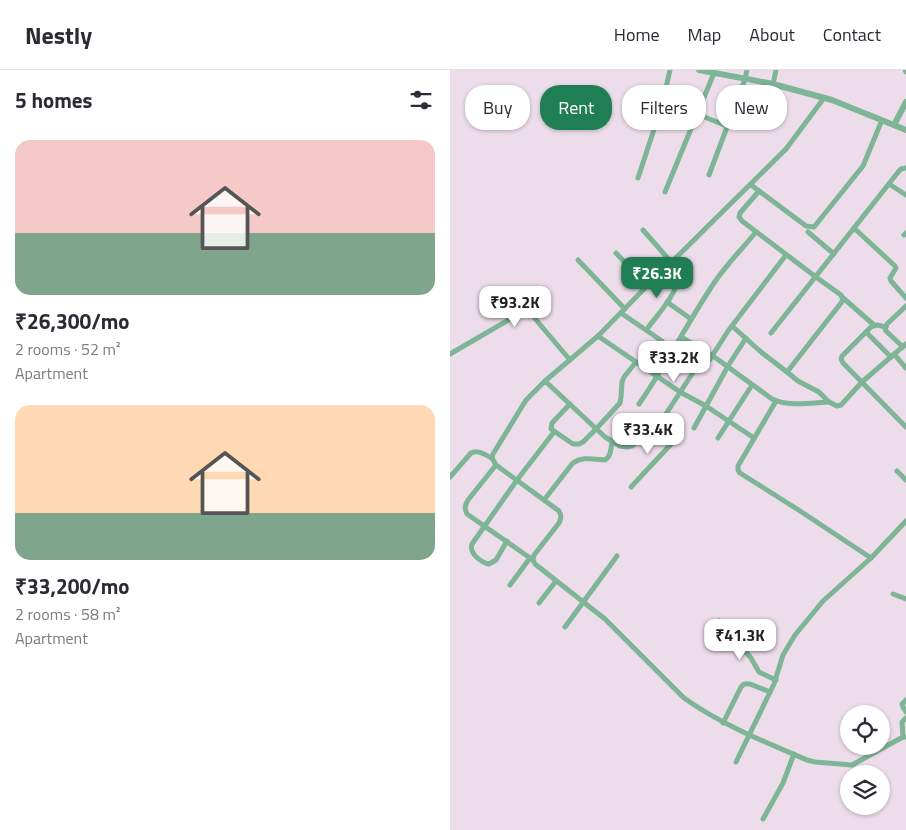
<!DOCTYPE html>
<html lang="en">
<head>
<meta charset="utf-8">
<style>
  body { margin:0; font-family:"Titillium Web",sans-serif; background:#f7f7f7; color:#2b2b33; height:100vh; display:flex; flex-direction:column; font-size:19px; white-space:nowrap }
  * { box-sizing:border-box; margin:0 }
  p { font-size:16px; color:#7c7c81 }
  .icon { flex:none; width:28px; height:28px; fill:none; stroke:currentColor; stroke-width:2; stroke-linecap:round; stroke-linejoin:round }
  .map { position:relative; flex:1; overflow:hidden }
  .details { display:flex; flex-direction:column; background:#fff; width:450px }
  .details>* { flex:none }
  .top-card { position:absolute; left:15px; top:15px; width:365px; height:45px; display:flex; gap:10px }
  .tools { position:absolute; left:390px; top:635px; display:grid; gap:10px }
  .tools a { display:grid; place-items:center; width:50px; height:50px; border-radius:50%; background:#fff; box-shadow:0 1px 4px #0004; font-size:25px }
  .price { position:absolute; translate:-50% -42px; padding:0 11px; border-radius:10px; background:#fff; color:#222; font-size:16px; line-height:32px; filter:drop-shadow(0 1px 2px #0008) }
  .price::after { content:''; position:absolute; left:50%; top:30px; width:15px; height:11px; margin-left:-8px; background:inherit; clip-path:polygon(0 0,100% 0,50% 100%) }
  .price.current { background:#207e54; color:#fff }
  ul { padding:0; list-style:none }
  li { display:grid; align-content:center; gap:10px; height:265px; padding:0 15px }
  li span { display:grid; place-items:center; height:155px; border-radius:15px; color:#555 }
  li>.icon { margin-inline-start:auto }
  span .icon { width:90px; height:90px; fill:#fffc; stroke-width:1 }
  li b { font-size:21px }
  h2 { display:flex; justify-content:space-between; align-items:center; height:60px; padding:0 15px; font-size:21px }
  .pill { padding:0 18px; border-radius:20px; background:#fff; box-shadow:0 1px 4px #0004; font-size:18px; line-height:45px }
  .pill.current { background:#207e54; color:#fff }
  header { display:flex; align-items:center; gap:30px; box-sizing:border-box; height:70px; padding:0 25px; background:#fff; border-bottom:1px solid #e1e1e2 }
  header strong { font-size:24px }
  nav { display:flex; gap:28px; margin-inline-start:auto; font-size:18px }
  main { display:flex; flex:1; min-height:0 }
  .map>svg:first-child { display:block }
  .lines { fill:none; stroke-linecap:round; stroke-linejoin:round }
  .minor { stroke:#7db596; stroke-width:5 }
  .tertiary { stroke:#7db596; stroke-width:6 }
</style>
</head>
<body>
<header>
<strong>Nestly</strong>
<nav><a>Home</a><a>Map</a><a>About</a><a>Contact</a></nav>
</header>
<main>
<section class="details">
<h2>5 homes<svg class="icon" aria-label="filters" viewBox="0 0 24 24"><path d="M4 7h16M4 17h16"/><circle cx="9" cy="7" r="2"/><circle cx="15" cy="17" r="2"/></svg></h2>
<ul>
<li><span style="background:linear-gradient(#f6c9c9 60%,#7fa58c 0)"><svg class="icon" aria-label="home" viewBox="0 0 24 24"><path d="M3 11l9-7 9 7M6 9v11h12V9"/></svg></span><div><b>₹26,300/mo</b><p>2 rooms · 52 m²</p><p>Apartment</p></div></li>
<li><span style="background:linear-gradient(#ffd9b3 70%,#7fa58c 0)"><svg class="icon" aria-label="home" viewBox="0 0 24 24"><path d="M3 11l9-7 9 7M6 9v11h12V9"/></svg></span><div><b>₹33,200/mo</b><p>2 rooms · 58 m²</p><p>Apartment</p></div></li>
</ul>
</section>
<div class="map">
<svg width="456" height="760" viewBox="0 0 456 760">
  <rect width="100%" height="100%" fill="#edddeb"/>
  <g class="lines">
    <!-- minor -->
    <g class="minor">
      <path d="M455 0 456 2"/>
      <path d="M323 14 326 0"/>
      <path d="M374 28 336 79 259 155 243 171 197 216 148 266 95 311 76 330 43 384 42 388 46 395 109 441C112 446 111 448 109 453L84 485 83 490 85 494 155 549 234 628C272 655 315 672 357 690L365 692 402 695 453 667H456"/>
      <path d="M212 35 247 44 277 56"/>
      <path d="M259 105 295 9 297 0"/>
      <path d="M188 108 212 35 220 0"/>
      <path d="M439 114 456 125"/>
      <path d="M301 115 356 156 364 157 413 96 432 50"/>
      <path d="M309 121 290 143 289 147 292 151 366 207 391 225 393 230 391 233 337 302"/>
      <path d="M215 122 264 3"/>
      <path d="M404 158 445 196 446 198 440 208 441 211 456 228"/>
      <path d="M193 160 222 193"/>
      <path d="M358 162 384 184"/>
      <path d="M454 165 456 163"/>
      <path d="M166 183 197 216"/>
      <path d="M128 190 175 239"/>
      <path d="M392 227 424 255"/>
      <path d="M217 232 241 249"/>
      <path d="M171 243 212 271"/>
      <path d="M282 256 311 282 337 302 348 311 369 322 379 332 387 336 391 335 412 312 456 274"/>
      <path d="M436 257 427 255 421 257 392 286 391 289 393 293 456 357"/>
      <path d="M197 259C204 249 228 223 227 210 226 205 220 201 216 198"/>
      <path d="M416 262 441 287"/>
      <path d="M321 263 449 101 451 99 456 98"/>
      <path d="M148 266 230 322 256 336 304 368"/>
      <path d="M231 267 263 286 322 329C339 337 360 333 379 332"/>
      <path d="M453 277 436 261 435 259 437 254 456 236"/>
      <path d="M0 284 74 241 78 242 82 245 120 290"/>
      <path d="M444 284 456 298"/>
      <path d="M95 311 155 367 170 376 177 377 182 376 210 353 244 301 255 297 278 261 336 185"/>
      <path d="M326 331 288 396V400L290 403 347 439 421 488"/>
      <path d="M120 334 102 353 101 359 123 374H129L133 372 146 359 170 333 171 327 172 312 174 307 186 292"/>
      <path d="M189 334C216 295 238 252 264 213 276 195 292 179 306 162"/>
      <path d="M244 358 278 296 296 268"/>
      <path d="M268 368 302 315"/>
      <path d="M46 395 18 430C15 435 14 438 17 444L83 490"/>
      <path d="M447 401 456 410"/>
      <path d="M0 407 21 383C28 379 35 385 42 388"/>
      <path d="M181 417 223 372C225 363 215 358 210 353"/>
      <path d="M94 430 122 394C131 386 143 389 155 390 161 387 161 378 162 372"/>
      <path d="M57 471 46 490 39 494C30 492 19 483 22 474L67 410 104 362"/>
      <path d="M60 515 80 488"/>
      <path d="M443 524 456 529"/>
      <path d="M89 533 106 511"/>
      <path d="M269 551 301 588 309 602 326 610"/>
      <path d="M115 557 167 486"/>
      <path d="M456 630 452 634 453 637 456 642"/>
      <path d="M273 653 291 617 294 614H300L320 622"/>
      <path d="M453 667 452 652 456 648"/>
      <path d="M286 692 324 614 333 585 345 565 373 531 421 488 456 451"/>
      <path d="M313 749 333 713 344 684"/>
    </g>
    <!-- tertiary -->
    <g class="tertiary">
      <path d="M249 0 323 14 382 30 456 60"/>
      <path d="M444 55 456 32"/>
    </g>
  </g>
</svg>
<div class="tools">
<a><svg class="icon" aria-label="locate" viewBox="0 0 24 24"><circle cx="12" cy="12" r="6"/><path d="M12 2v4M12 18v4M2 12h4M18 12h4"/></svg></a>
<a><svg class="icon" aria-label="layers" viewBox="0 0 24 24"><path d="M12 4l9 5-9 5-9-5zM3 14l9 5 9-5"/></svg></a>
</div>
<b class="price current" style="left:207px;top:229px">₹26.3K</b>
<b class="price" style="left:65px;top:258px">₹93.2K</b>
<b class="price" style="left:224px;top:313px">₹33.2K</b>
<b class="price" style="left:198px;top:385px">₹33.4K</b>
<b class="price" style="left:290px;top:591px">₹41.3K</b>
<div class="top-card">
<a class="pill">Buy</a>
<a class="pill current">Rent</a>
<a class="pill">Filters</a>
<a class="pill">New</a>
</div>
</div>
</main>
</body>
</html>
